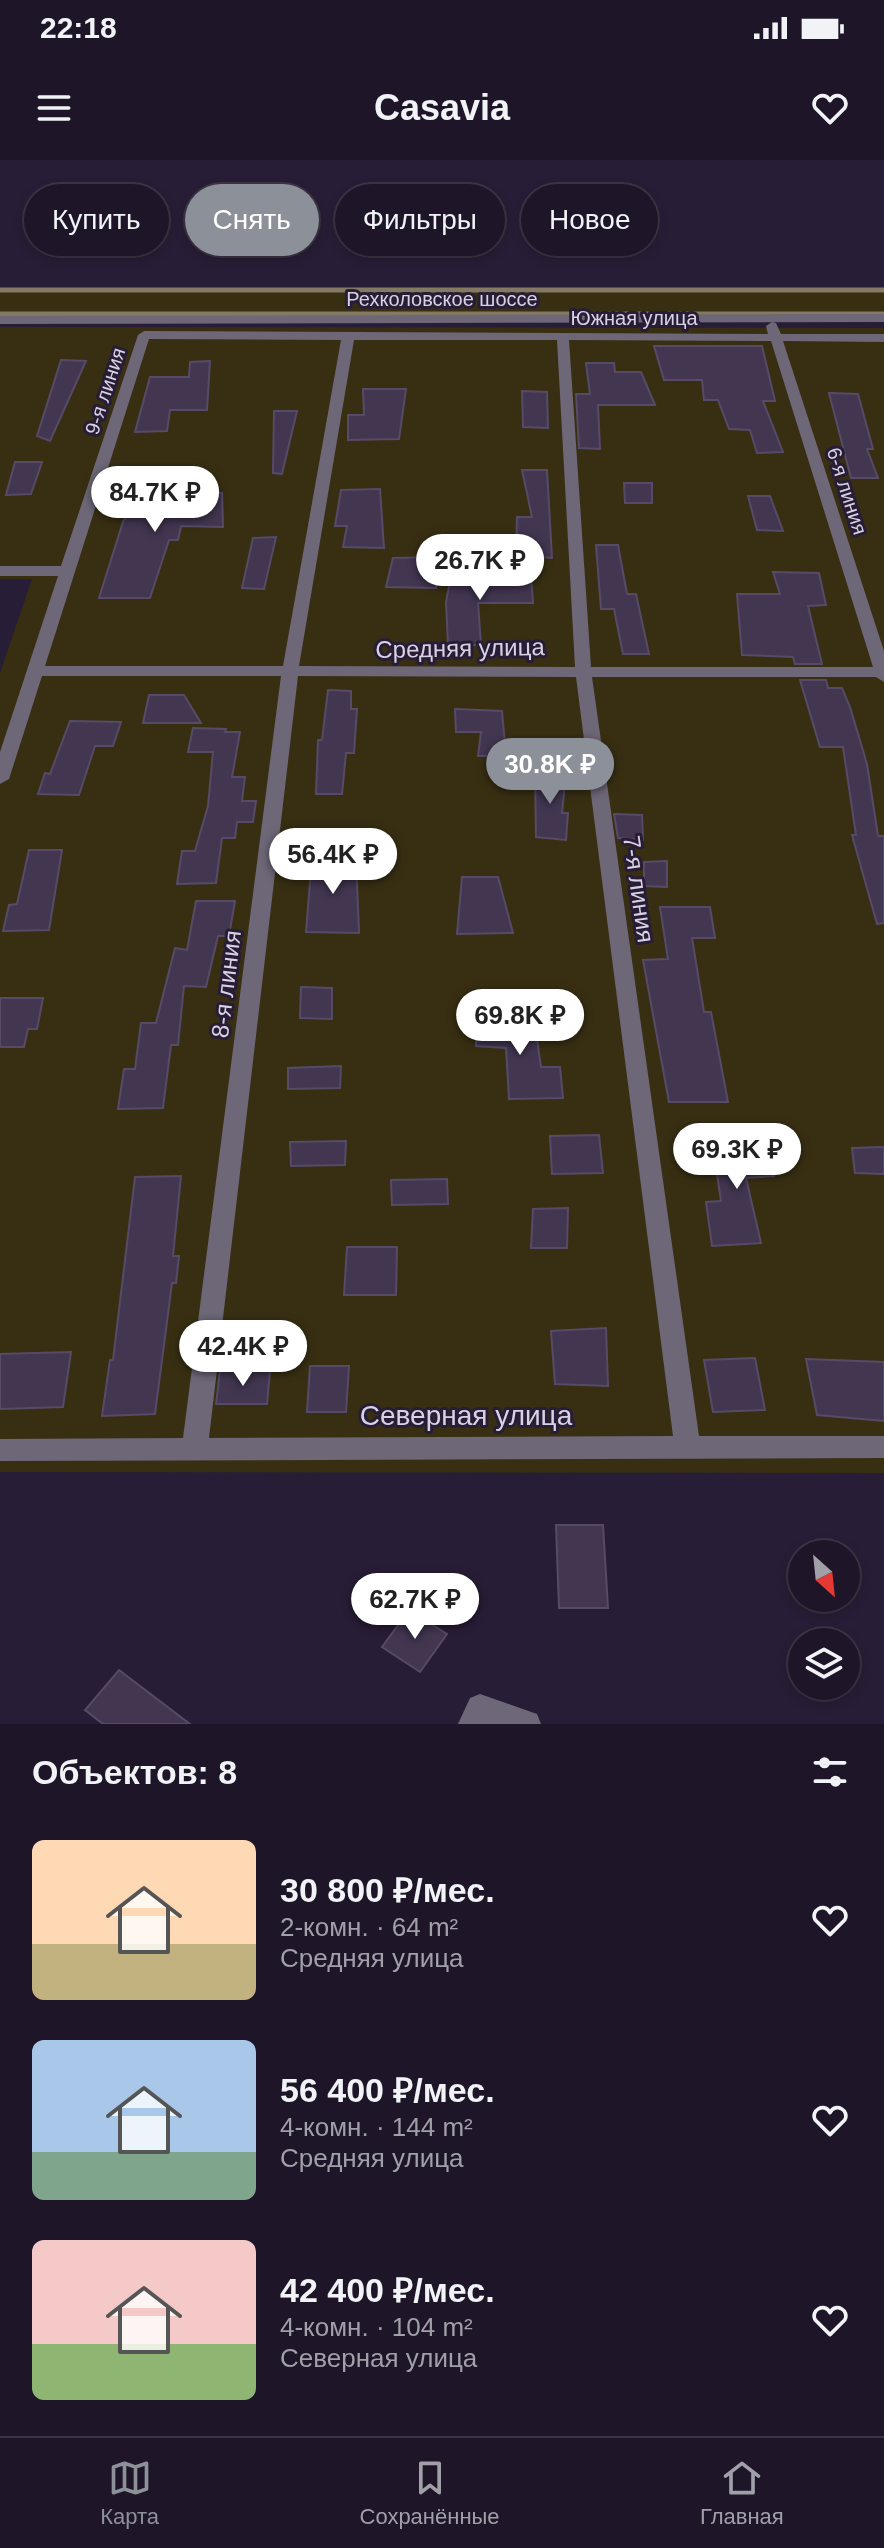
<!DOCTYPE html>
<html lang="ru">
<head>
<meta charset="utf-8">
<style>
  body { margin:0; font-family:Arial,sans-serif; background:#261f30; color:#f1f3f6; height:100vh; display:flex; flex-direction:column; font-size:30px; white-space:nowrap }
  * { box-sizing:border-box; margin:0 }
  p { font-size:26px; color:#a19fa8 }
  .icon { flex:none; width:44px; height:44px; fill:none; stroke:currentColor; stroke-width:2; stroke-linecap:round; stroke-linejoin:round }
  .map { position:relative; height:1564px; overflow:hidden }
  .sheet { display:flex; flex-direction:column; background:#1e1628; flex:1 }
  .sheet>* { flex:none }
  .top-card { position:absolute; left:24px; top:24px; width:836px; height:72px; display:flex; gap:16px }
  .needle { width:52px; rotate:153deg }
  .fabs { position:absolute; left:788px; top:1380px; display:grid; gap:16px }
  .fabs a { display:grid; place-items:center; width:72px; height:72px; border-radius:50%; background:#1e1628; box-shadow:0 4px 12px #0003,0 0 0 2px #3c3545; font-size:40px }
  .price { position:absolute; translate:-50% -68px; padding:0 18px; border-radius:28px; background:#fff; color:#222; font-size:26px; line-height:52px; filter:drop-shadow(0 2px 4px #0008) }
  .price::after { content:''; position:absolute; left:50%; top:48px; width:24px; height:18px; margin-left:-12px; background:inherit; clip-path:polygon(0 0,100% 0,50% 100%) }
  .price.on { background:#8c9099; color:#fff }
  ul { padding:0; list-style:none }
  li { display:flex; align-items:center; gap:24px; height:200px; padding:0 32px }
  li span { display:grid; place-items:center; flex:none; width:224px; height:160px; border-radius:12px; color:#555 }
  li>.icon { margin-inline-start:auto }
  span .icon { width:96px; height:96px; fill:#fffc; stroke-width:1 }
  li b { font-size:34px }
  h2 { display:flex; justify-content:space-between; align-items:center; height:96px; padding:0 32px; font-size:34px }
  .chip { padding:0 28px; border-radius:36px; background:#1e1628; box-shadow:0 4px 12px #0003,0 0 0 2px #3c3545; font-size:28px; line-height:72px }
  .chip.on { background:#8c9099; color:#fff }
  .status { display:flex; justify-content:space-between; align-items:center; height:56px; padding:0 40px; background:#1e1628; direction:ltr }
  .status svg { height:22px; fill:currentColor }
  header { display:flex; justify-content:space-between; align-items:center; height:104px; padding:0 32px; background:#1e1628; font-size:36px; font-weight:600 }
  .tabs { display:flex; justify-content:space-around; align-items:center; height:112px; border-top:2px solid #3c3545; background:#1e1628; font-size:22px; color:#a19fa8 }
  .tabs a { display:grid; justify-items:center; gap:4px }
  .tabs .on { color:#8c9099 }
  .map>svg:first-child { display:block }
  .green { fill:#382f13 }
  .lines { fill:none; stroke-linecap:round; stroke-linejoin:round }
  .stream { stroke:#847962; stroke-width:5 }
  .building { fill:#423651; stroke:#564b67; stroke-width:2 }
  .minor { fill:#6e6778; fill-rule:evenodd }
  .labels { text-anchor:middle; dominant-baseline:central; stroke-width:6; stroke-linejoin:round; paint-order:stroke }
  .far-street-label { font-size:20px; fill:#d9d2e3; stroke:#281d36 }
  .street-label { font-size:24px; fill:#d9d2e3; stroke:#281d36 }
  .near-street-label { font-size:28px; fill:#d9d2e3; stroke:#281d36 }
</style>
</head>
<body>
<div class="status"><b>22:18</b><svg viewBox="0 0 49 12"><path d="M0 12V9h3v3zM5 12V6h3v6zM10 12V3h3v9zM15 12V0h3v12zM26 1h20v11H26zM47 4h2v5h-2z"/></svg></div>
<header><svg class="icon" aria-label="menu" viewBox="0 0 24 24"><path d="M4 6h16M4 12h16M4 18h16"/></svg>Casavia<svg class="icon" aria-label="heart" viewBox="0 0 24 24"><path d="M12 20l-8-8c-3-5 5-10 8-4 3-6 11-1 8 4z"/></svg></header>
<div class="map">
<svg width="884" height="1564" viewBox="0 0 884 1564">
  <rect width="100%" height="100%" fill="#281d36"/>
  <!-- green -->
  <g class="green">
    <rect x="0" y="130" width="884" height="24"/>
    <path d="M0 167 884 168V1313L0 1312V513L32 419H0Z"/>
  </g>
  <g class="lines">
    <!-- stream -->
    <g class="stream">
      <path d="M0 130H884"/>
      <path d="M0 154H884"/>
    </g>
  </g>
  <!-- building -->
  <g class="building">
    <path d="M654 186H762L775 241H763L783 292 757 293 750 270 729 269 718 240H704L702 220H664Z"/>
    <path d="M61 200 86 201 50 281 37 276Z"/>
    <path d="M210 201 207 250H170L167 271 135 272 150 217H189L190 202Z"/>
    <path d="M586 203H614L615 212H641L655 245H598L600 289 579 288 576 234H590Z"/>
    <path d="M363 229H406L399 279 348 280V255H364Z"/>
    <path d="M522 231 547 232 548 268 523 267Z"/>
    <path d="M829 233 858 234 873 289H867L878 318H851Z"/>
    <path d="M274 251H297L282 314 273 313Z"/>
    <path d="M15 302H42L31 334 6 335Z"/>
    <path d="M522 310H547L552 398 516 395 517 357H532Z"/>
    <path d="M152 314 184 315 177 333H222L223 367 181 366 178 380H169L150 438H99L123 362Z"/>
    <path d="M624 323H652V343H625Z"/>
    <path d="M380 329 384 388 343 387 347 366H335L341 330Z"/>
    <path d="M748 336H770L783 371 757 370Z"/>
    <path d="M276 377 264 429 242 428 253 378Z"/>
    <path d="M596 385H618L627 434H636L649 494H623L614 449H601Z"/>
    <path d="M436 397V428L386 427 393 398Z"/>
    <path d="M773 412 819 413 826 445 808 446 822 504H795L793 497 742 495 737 434H780Z"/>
    <path d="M531 415 533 443H478L481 485H448L446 442 451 416Z"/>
    <path d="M800 520H826L828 528H842L850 547 867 604 878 676H884V763L877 764 852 675H856L843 587H820Z"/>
    <path d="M328 530 351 531V549H357L354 593H346L342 634H316L318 580H322Z"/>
    <path d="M149 535H184L201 563H143Z"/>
    <path d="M455 549 502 551 506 596H478L481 572H456Z"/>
    <path d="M70 561 121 562 113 586H95L79 635 38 634 45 613 50 614Z"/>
    <path d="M193 568 226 569 225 572H240L232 617H245L242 641H256L253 662H237L235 678H222L216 723 177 724 182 691H195L208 646 213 592H188Z"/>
    <path d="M535 613 566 614 562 653H568L566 680 536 677Z"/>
    <path d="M614 654 642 655 643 680 618 678Z"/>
    <path d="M29 690H62L49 770 3 771 9 745 17 744Z"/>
    <path d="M312 697H356L359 773 306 772Z"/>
    <path d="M667 701V727L644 726V702Z"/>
    <path d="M462 717H498L513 773 457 774Z"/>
    <path d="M196 741H235L229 776H218L206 827 184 826 178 885H171L163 948 118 949 124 909H135L141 863H156L175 788 187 790Z"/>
    <path d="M660 747H710L715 778H692L704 852H711L728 942H669L643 800 668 799Z"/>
    <path d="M301 827 332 828V859L300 858Z"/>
    <path d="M0 838H43L37 869H28L24 887H0Z"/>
    <path d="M476 857 534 858 541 907H560L563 938 509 939 506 888 476 886Z"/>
    <path d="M341 906 340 928 288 929V908Z"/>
    <path d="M599 975 603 1013 552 1014 550 976Z"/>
    <path d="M764 978 774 1016 746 1018 761 1083 712 1086 706 1042 721 1041 712 981Z"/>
    <path d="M346 981 345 1005 291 1006 290 982Z"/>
    <path d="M884 987V1014L855 1013 852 988Z"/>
    <path d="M181 1016 173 1096H179L176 1123H172L155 1254 102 1256 110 1200H113L135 1017Z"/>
    <path d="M447 1019 448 1044 392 1045 391 1020Z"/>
    <path d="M568 1048 567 1088H531L533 1049Z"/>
    <path d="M347 1087H397L396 1135H344Z"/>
    <path d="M606 1168 608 1226 555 1224 551 1171Z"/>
    <path d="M71 1192 63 1247 0 1249V1194Z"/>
    <path d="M755 1198 765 1250 713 1252 704 1200Z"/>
    <path d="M806 1199 884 1202V1261L817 1255Z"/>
    <path d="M310 1206H349L346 1252H307Z"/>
    <path d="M220 1211H270L267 1244H216Z"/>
    <path d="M556 1365H603L608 1448H559Z"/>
    <path d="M409 1450 447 1474 420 1512 382 1487Z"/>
    <path d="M119 1510 190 1564H103L85 1550Z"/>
  </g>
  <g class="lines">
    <!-- minor -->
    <g class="minor">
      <path d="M884 154V162L0 164V156Z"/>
      <path d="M772 162 776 163 781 174H884V182L783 181 884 491V522L876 517H592L699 1276H884V1298L0 1301V1279L183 1278 281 516H42L9 619 0 624V592L58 416H0V406H61L138 175 144 171 768 174 766 166ZM149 179 341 180 283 506H45ZM354 180H557L575 507 299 506ZM569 180 771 181 873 507H591ZM298 516 576 517 673 1276 209 1278Z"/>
      <path d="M480 1534 537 1554 541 1564H458L470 1538Z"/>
    </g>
  </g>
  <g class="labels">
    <!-- far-street labels -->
    <g class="far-street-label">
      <text x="442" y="139">Рехколовское шоссе</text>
      <text x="634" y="158">Южная улица</text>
      <text transform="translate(105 231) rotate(-72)">9-я линия</text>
      <text transform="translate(847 331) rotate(72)">6-я линия</text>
    </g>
    <!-- street labels -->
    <g class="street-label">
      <text transform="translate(460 488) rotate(-1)">Средняя улица</text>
      <text transform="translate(639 729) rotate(82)">7-я линия</text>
      <text transform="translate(226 824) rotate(-83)">8-я линия</text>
    </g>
    <!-- near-street labels -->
    <g class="near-street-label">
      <text x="466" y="1255">Северная улица</text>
    </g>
  </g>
</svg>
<div class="fabs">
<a><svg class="needle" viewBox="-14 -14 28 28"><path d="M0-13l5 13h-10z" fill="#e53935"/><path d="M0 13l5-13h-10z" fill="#a19fa8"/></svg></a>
<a><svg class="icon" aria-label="layers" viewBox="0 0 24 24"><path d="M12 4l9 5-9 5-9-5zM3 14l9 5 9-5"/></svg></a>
</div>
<b class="price" style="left:155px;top:374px">84.7K ₽</b>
<b class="price" style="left:480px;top:442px">26.7K ₽</b>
<b class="price on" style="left:550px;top:646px">30.8K ₽</b>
<b class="price" style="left:333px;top:736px">56.4K ₽</b>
<b class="price" style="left:520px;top:897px">69.8K ₽</b>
<b class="price" style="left:737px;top:1031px">69.3K ₽</b>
<b class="price" style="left:243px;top:1228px">42.4K ₽</b>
<b class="price" style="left:415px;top:1481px">62.7K ₽</b>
<div class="top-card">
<a class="chip">Купить</a>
<a class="chip on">Снять</a>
<a class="chip">Фильтры</a>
<a class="chip">Новое</a>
</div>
</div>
<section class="sheet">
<h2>Объектов: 8<svg class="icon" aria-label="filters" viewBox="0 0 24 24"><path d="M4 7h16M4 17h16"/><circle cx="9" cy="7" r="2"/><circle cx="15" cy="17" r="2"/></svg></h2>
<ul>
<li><span style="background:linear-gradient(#ffd9b3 65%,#c2b280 0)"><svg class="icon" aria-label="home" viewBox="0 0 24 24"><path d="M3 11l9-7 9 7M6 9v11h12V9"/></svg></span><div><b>30 800 ₽/мес.</b><p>2-комн. · 64 m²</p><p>Средняя улица</p></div><svg class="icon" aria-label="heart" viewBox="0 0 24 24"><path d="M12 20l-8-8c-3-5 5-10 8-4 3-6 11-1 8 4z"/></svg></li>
<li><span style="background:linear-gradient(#a9c7e8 70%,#7fa58c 0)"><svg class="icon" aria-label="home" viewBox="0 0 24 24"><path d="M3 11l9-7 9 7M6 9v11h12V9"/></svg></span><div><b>56 400 ₽/мес.</b><p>4-комн. · 144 m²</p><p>Средняя улица</p></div><svg class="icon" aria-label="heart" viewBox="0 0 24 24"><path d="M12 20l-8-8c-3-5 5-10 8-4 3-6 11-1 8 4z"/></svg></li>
<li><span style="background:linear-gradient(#f6c9c9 65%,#8fb573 0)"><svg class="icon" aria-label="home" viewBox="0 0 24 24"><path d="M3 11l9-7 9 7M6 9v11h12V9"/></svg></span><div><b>42 400 ₽/мес.</b><p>4-комн. · 104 m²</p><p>Северная улица</p></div><svg class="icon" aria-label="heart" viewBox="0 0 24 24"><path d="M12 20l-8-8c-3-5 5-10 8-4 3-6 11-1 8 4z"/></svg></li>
</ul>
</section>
<nav class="tabs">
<a class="on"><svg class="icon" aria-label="map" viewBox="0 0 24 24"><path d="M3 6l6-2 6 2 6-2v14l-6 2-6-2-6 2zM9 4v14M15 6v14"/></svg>Карта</a>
<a><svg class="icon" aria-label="saved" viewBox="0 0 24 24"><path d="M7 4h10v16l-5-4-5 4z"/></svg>Сохранённые</a>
<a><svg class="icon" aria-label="home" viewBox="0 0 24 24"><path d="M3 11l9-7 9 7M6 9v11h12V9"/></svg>Главная</a>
</nav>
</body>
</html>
